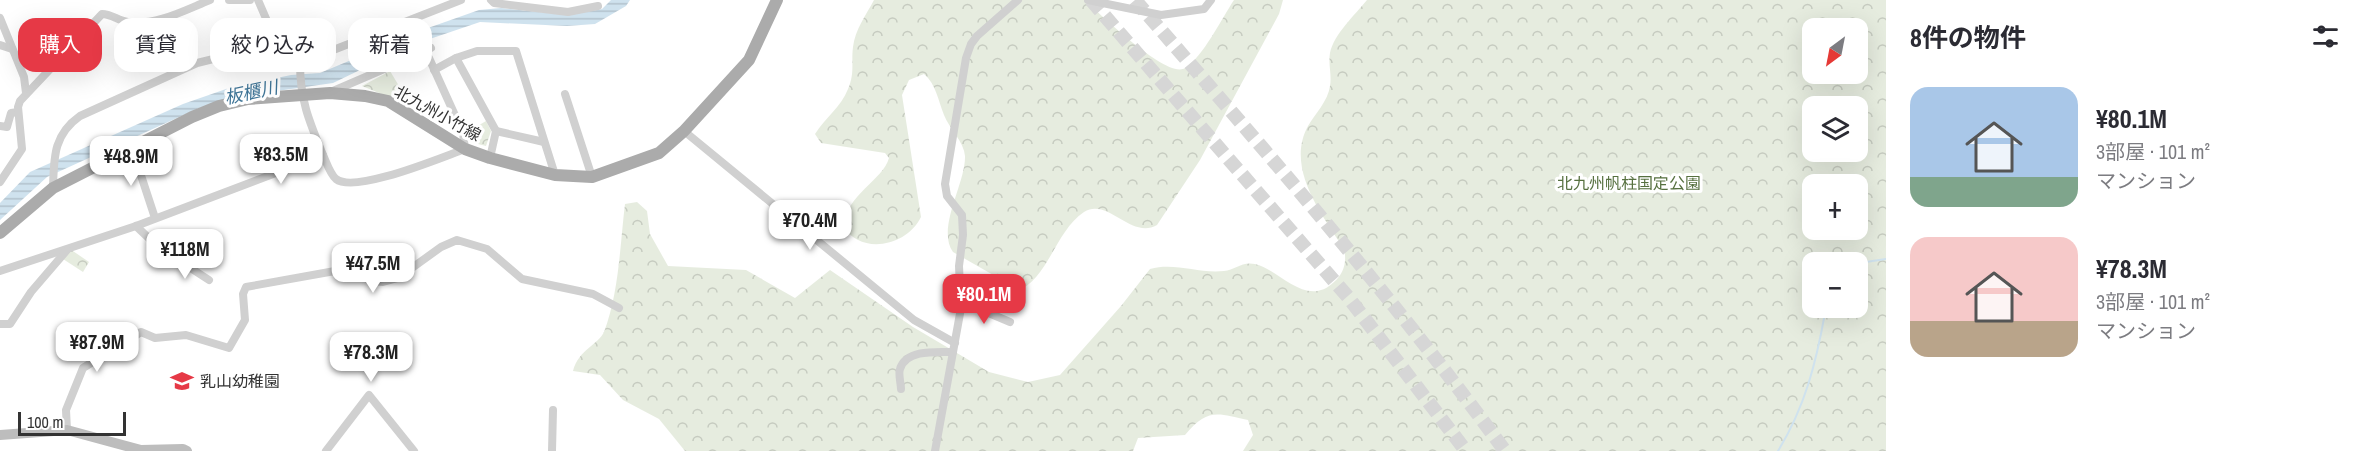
<!DOCTYPE html>
<html lang="ja">
<head>
<meta charset="utf-8">
<style>
  body { margin:0; font-family:"Archivo Narrow","Noto Sans JP",sans-serif; background:#f2f2f3; color:#2b2b33; height:100vh; display:flex; flex-direction:column; font-size:22px; white-space:nowrap }
  * { box-sizing:border-box; margin:0 }
  p { font-size:20px; color:#7c7c81 }
  .icon { flex:none; width:33px; height:33px; fill:none; stroke:currentColor; stroke-width:2; stroke-linecap:round; stroke-linejoin:round }
  .map { position:relative; flex:1; overflow:hidden }
  .sheet { display:flex; flex-direction:column; background:#fff; width:480px }
  .sheet>* { flex:none }
  .hud { position:absolute; left:18px; top:18px; width:570px; height:54px; display:flex; gap:12px }
  .needle { width:39px; rotate:212deg }
  .fabs { position:absolute; left:1802px; top:18px; display:grid; gap:12px }
  .fabs a { display:grid; place-items:center; width:66px; height:66px; border-radius:12px; background:#fff; box-shadow:0 6px 24px #0002; font-size:30px }
  .scale { position:absolute; left:18px; bottom:15px; width:108px; box-sizing:border-box; padding-left:6px; border:3px solid #333; border-top:0; font-size:16px; line-height:21px; white-space:nowrap; color:#333; -webkit-text-stroke:4px #fff; paint-order:stroke }
  .price { position:absolute; translate:-50% -51px; padding:0 14px; border-radius:12px; background:#fff; color:#222; font-size:20px; line-height:39px; filter:drop-shadow(0 2px 3px #0008) }
  .price::after { content:''; position:absolute; left:50%; top:36px; width:18px; height:14px; margin-left:-9px; background:inherit; clip-path:polygon(0 0,100% 0,50% 100%) }
  .price.selected { background:#e63946; color:#fff }
  ul { padding:0; list-style:none }
  li { display:flex; align-items:center; gap:18px; height:150px; padding:0 24px }
  li span { display:grid; place-items:center; flex:none; width:168px; height:120px; border-radius:18px; color:#555 }
  li>.icon { margin-inline-start:auto }
  span .icon { width:72px; height:72px; fill:#fffc; stroke-width:1 }
  li b { font-size:26px }
  h2 { display:flex; justify-content:space-between; align-items:center; height:72px; padding:0 24px; font-size:26px }
  .pill { padding:0 21px; border-radius:18px; background:#fff; box-shadow:0 6px 24px #0002; font-size:21px; line-height:54px }
  .pill.selected { background:#e63946; color:#fff }
  main { display:flex; flex:1; min-height:0 }
  .map>svg:first-child { display:block }
  .forest { fill:url(#forest-crowns); fill-rule:evenodd }
  .water { fill:url(#water-rules) }
  .lines { fill:none; stroke-linecap:round; stroke-linejoin:round }
  .stream { stroke:#cfe2ee; stroke-width:2 }
  .highway-tunnel { stroke:#d6d6d6; stroke-width:14; stroke-dasharray:14 7; stroke-linecap:butt }
  .street { stroke:#d0d0d0; stroke-width:8 }
  .secondary { stroke:#bdbdbd; stroke-width:10 }
  .primary { stroke:#ababab; stroke-width:12 }
  .labels { text-anchor:middle; dominant-baseline:central; stroke-width:6; stroke-linejoin:round; paint-order:stroke }
  .street-label { font-size:16px; fill:#333; stroke:#fff }
  .park-label { font-size:16px; fill:#56703f; stroke:#fff }
  .poi-label { font-size:16px; fill:#333; stroke:#fff; text-anchor:start }
  .water-label { font-size:18px; font-style:italic; fill:#3f7597; stroke:#fff }
</style>
</head>
<body>
<main>
<div class="map">
<svg width="1886" height="451" viewBox="0 0 1886 451">
  <defs>
    <pattern id="forest-crowns" width="20" height="18" patternUnits="userSpaceOnUse" patternTransform="scale(1.5)"><rect width="20" height="18" fill="#e6ecdf"/><path d="M2 6a3 3 0 1 1 6 0M12 15a3 3 0 1 1 6 0" fill="none" stroke="#c6cbc0"/></pattern>
    <pattern id="water-rules" width="6" height="5" patternUnits="userSpaceOnUse" patternTransform="scale(1.5)"><rect width="6" height="5" fill="#cfe2ee"/><path d="M0 2.5h6" fill="none" stroke="#b2c2cd"/></pattern>
  </defs>
  <rect width="100%" height="100%" fill="#fff"/>
  <!-- forest -->
  <g class="forest">
    <path d="M874 0H1084C1100 13 1167 80 1185 68 1203 57 1222 18 1234 0H1283L1279 14 1200 160 1157 225C1131 240 1108 197 1084 212 1055 231 1048 281 1015 292L995 276 953 252C936 228 966 183 965 156 964 142 949 128 944 115 938 100 936 84 924 74L909 80 902 95 921 217C907 246 861 256 843 226 847 194 883 180 889 158L885 153 821 143 815 134C825 118 841 107 848 89 855 73 851 63 853 47 855 30 866 15 874 0Z"/>
    <path d="M1367 0H1886V451H1243L1253 435 1248 420C1217 413 1207 408 1185 435L1138 438 1133 451H685L659 419 623 400 600 375 573 371C579 349 598 345 604 332 619 293 620 245 625 204L637 202 647 211 650 234 668 266 746 270 795 298 830 270 913 327 989 372 1028 382 1060 375 1121 306 1150 269C1175 262 1199 274 1224 271 1235 270 1242 261 1255 264 1279 269 1306 309 1334 282 1344 273 1347 262 1344 249 1322 215 1285 168 1308 126 1315 114 1328 101 1330 86 1332 75 1328 64 1330 53 1334 34 1355 15 1367 0ZM1812 28H1857V74H1812ZM1812 106H1857V152H1812ZM1812 184H1857V230H1812ZM1812 262H1857V308H1812Z"/>
    <path d="M390 71 411 106 362 86Z"/>
    <path d="M486 121 491 131 486 146 474 143 469 131Z"/>
    <path d="M70 249 89 262 83 272 63 259Z"/>
  </g>
  <!-- water -->
  <path class="water" d="M611 0H630L626 6 595 24 567 26 480 22 412 45 333 83 242 96 199 108 47 177 0 220V203L30 172 183 104 229 88 291 75 320 73 428 28 479 10 501 8 567 15 602 9Z"/>
  <g class="lines">
    <!-- stream -->
    <g class="stream">
      <path d="M1857 272 1866 262 1886 259"/>
      <path d="M1778 451C1805 407 1816 363 1825 313L1829 308"/>
    </g>
    <!-- highway-tunnel -->
    <g class="highway-tunnel">
      <path d="M1091 0 1348 297 1466 451"/>
      <path d="M1135 0C1262 147 1390 293 1505 451"/>
    </g>
    <!-- street -->
    <g class="street">
      <path d="M229 0H250"/>
      <path d="M258 0 286 65 300 63 461 0"/>
      <path d="M491 0 494 3 568 12 598 6"/>
      <path d="M1088 0 1161 15 1204 9 1211 0"/>
      <path d="M0 18 24 77 26 93"/>
      <path d="M401 24 419 54 431 48"/>
      <path d="M0 45 12 49"/>
      <path d="M434 70 456 58"/>
      <path d="M565 94 592 177"/>
      <path d="M0 126 7 127 11 113 18 112"/>
      <path d="M496 131 544 142"/>
      <path d="M684 131 914 320 955 343"/>
      <path d="M132 148 155 218"/>
      <path d="M323 155C326 161 330 174 336 179 355 194 442 157 465 149L463 133 429 58 419 54 333 91"/>
      <path d="M490 158 496 131 456 58 477 51H516L555 175"/>
      <path d="M0 182 22 149 18 107 20 101 102 14C112 14 118 21 128 22 156 26 185 10 210 0"/>
      <path d="M53 188C54 158 53 135 80 116L197 63 275 44"/>
      <path d="M136 226 155 244"/>
      <path d="M175 258 209 280"/>
      <path d="M0 271 136 226 323 155C309 121 300 100 300 63"/>
      <path d="M961 308 972 306 1010 322"/>
      <path d="M0 324H10L31 292 67 250"/>
      <path d="M901 389C901 383 898 374 900 369 906 349 937 352 953 352"/>
      <path d="M67 430 66 410 83 368 141 332 155 338 186 335 229 348 245 320 243 294 246 287 346 269 373 281 383 282 398 278 441 247 457 240 487 249 522 279 593 294 619 308"/>
      <path d="M326 451 369 395 414 451"/>
      <path d="M552 451 553 410"/>
      <path d="M935 451 961 308 959 266 963 235 962 215 947 196 945 184 966 58 971 44 977 36 1018 0"/>
    </g>
    <!-- secondary -->
    <path class="secondary" d="M0 435 67 430 141 450 183 449 187 451"/>
    <!-- primary -->
    <path class="primary" d="M0 233 53 188 192 117 219 106 248 99 330 93 365 96 388 101 465 149 490 158 555 175 592 177 659 153 684 131 749 60 777 0"/>
  </g>
  <!-- icons -->
  <defs>
    <g id="school-bare" transform="scale(1.8)"><path d="M0-5L7-2L0 1L-7-2ZM-4 1L0 2.5L4 1V4Q0 6-4 4Z" fill="#e63946" stroke="#fff" stroke-width="2.5" paint-order="stroke"/></g>
  </defs>
  <g fill-rule="evenodd">
    <use href="#school-bare" x="182" y="381"/>
  </g>
  <g class="labels">
    <!-- street labels -->
    <g class="street-label">
      <text transform="translate(438 113) rotate(29)">北九州小竹線</text>
    </g>
    <!-- park labels -->
    <g class="park-label">
      <text x="1629" y="183">北九州帆柱国定公園</text>
    </g>
    <!-- poi labels -->
    <g class="poi-label">
      <text x="200" y="381">乳山幼稚園</text>
    </g>
    <!-- water labels -->
    <g class="water-label">
      <text transform="translate(251 92) rotate(-12)">板櫃川</text>
    </g>
  </g>
</svg>
<div class="fabs">
<a><svg class="needle" viewBox="-14 -14 28 28"><path d="M0-13l5 13h-10z" fill="#e53935"/><path d="M0 13l5-13h-10z" fill="#7c7c81"/></svg></a>
<a><svg class="icon" aria-label="layers" viewBox="0 0 24 24"><path d="M12 4l9 5-9 5-9-5zM3 14l9 5 9-5"/></svg></a>
<a>+</a>
<a>−</a>
</div>
<div class="scale">100 m</div>
<b class="price" style="left:281px;top:185px">¥83.5M</b>
<b class="price" style="left:131px;top:187px">¥48.9M</b>
<b class="price" style="left:810px;top:251px">¥70.4M</b>
<b class="price" style="left:185px;top:280px">¥118M</b>
<b class="price" style="left:373px;top:294px">¥47.5M</b>
<b class="price selected" style="left:984px;top:325px">¥80.1M</b>
<b class="price" style="left:97px;top:373px">¥87.9M</b>
<b class="price" style="left:371px;top:383px">¥78.3M</b>
<div class="hud">
<a class="pill selected">購入</a>
<a class="pill">賃貸</a>
<a class="pill">絞り込み</a>
<a class="pill">新着</a>
</div>
</div>
<section class="sheet">
<h2>8件の物件<svg class="icon" aria-label="filters" viewBox="0 0 24 24"><path d="M4 7h16M4 17h16"/><circle cx="9" cy="7" r="2"/><circle cx="15" cy="17" r="2"/></svg></h2>
<ul>
<li><span style="background:linear-gradient(#a9c7e8 75%,#7fa58c 0)"><svg class="icon" aria-label="home" viewBox="0 0 24 24"><path d="M3 11l9-7 9 7M6 9v11h12V9"/></svg></span><div><b>¥80.1M</b><p>3部屋 · 101 m²</p><p>マンション</p></div></li>
<li><span style="background:linear-gradient(#f6c9c9 70%,#b9a48a 0)"><svg class="icon" aria-label="home" viewBox="0 0 24 24"><path d="M3 11l9-7 9 7M6 9v11h12V9"/></svg></span><div><b>¥78.3M</b><p>3部屋 · 101 m²</p><p>マンション</p></div></li>
</ul>
</section>
</main>
</body>
</html>
